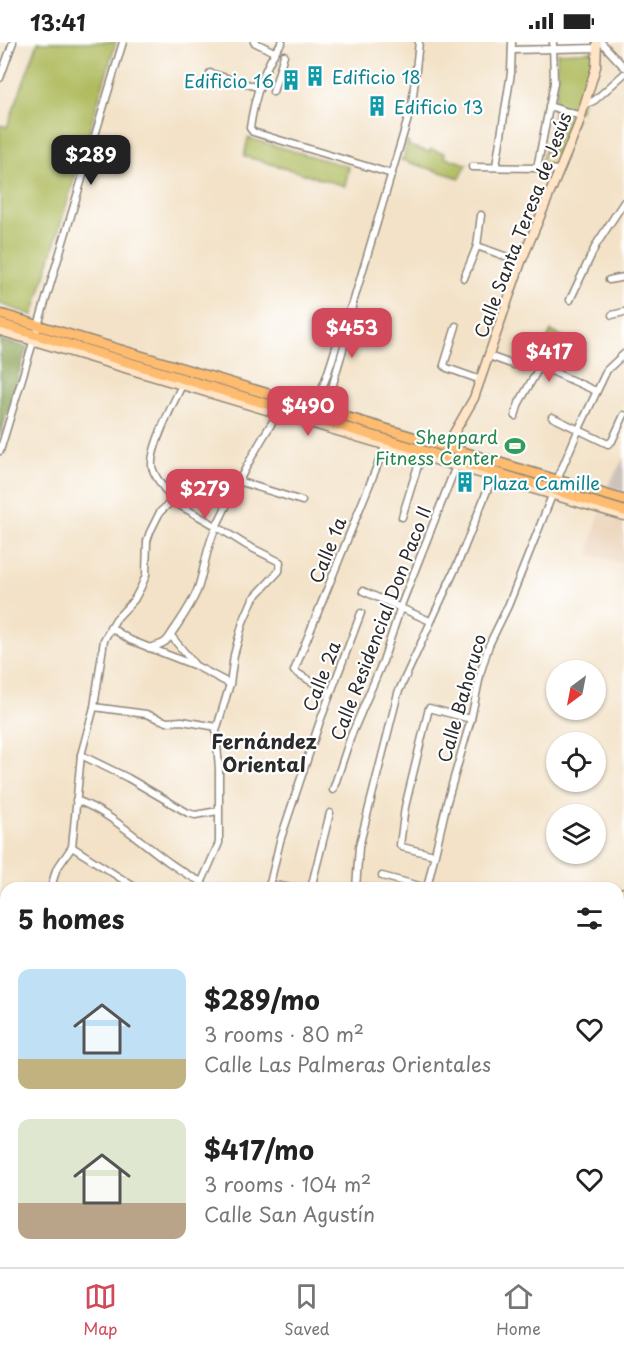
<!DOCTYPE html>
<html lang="en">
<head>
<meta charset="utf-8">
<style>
  body { margin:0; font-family:"Playpen Sans",sans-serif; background:#f2f2f2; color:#222; height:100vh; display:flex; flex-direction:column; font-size:22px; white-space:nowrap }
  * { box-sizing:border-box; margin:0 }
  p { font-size:20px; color:#767676 }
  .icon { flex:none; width:33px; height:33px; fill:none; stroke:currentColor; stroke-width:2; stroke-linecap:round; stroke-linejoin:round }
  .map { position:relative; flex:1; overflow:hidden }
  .panel { position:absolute; left:0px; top:840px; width:624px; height:386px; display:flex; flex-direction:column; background:#fff; border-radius:18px 18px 0 0; box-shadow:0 2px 4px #0004 }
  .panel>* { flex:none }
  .needle { width:39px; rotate:212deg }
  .tools { position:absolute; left:546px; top:618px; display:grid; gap:12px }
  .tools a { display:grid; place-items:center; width:60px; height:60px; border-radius:50%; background:#fff; box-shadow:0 2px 4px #0004; font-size:30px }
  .price { position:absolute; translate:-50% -51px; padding:0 14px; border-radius:12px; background:#d1495b; color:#fff; font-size:20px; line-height:39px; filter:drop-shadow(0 2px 3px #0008) }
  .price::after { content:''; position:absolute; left:50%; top:36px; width:18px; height:14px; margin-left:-9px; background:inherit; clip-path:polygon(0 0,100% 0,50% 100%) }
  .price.on { background:#222; color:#fff }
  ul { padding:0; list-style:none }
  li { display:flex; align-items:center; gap:18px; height:150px; padding:0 18px }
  li span { display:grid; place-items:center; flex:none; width:168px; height:120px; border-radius:12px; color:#555 }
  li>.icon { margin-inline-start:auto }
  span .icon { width:72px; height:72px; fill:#fffc; stroke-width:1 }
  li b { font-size:26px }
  h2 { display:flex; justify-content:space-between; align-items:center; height:72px; padding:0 18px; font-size:26px }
  .status { display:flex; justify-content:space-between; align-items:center; height:42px; padding:0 30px; background:#fff; direction:ltr }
  .status svg { height:16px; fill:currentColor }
  .tabs { display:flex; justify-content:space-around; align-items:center; height:84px; border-top:2px solid #e0e0e0; background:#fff; font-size:16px; color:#767676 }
  .tabs a { display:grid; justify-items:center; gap:3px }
  .tabs .on { color:#d1495b }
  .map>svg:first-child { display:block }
  .built { fill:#ebd3b9 }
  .industrial { fill:#cdc2b9 }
  .green { fill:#aeba5c; stroke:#6c7244; stroke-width:1.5 }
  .forest { fill:#8aa254; stroke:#5a6640; stroke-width:1.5 }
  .sand { fill:#eeda9e; stroke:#8c8264; stroke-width:1.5 }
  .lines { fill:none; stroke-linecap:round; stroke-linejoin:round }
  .street-casing { stroke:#8f8679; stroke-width:9 }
  .secondary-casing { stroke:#8f8679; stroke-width:11 }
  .primary-casing { stroke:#8f8679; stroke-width:12 }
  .street { stroke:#fff; stroke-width:6 }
  .secondary { stroke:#ffe4c6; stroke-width:8 }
  .primary { stroke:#febc70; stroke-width:9 }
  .labels { text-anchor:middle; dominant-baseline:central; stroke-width:4.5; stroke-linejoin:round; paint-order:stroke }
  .culture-label { font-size:18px; fill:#0d838f; stroke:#fff; text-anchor:start }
  .street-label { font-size:18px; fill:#2b2b2b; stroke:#fff }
  .leisure-label { font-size:18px; fill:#27864d; stroke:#fff; text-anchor:end }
  .neighbourhood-label { font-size:20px; font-weight:bold; fill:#2b2b2b; stroke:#fff }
</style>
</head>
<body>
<div class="status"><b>13:41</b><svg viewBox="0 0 49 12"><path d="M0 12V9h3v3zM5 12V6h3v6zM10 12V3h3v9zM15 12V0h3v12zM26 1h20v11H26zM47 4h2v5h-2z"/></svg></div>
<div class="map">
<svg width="624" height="1225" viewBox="0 0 624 1225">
  <rect width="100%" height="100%" fill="#fff"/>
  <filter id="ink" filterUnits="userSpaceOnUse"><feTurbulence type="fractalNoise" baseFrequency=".0167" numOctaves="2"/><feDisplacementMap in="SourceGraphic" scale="12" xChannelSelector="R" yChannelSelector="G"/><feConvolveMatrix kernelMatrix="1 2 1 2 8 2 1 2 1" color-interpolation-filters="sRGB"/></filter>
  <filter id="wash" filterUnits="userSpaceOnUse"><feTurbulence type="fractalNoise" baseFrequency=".008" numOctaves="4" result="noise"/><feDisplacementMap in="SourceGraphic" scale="24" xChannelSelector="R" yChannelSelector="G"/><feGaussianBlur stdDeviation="1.35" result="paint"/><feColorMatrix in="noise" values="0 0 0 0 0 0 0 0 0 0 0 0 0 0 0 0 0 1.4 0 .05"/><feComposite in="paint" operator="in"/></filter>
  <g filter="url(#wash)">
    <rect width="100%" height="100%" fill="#f3e2c7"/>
    <!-- built -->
    <path class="built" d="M602 462 624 469V522L588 512Z"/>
    <!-- industrial -->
    <path class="industrial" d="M624 416V450L607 445Z"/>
    <!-- green -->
    <g class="green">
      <path d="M38 0H116L33 273 0 262V83L7 85Z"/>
      <path d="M593 9V26L579 70 554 62 558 40 557 11Z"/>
      <path d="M553 69 576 76 557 124 541 122 551 88Z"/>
      <path d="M248 96 349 125 345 144 244 114Z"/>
      <path d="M407 100 409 101V104L429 110 431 107 445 111 444 115 467 122 460 136 401 118 404 115Z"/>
      <path d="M551 289 570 298 564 311 545 302Z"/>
    </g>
    <!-- forest -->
    <path class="forest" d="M0 298 27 305 0 395Z"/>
    <!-- sand -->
    <path class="sand" d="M548 109C554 109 557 111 560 116L557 124 541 122 543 113Z"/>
  </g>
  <g filter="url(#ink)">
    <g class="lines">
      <!-- street casing -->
      <g class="street-casing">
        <g id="street">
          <path d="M254 0 274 10"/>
          <path d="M282 0C264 23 254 57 250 86L253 90 392 132"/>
          <path d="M601 0 624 25"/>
          <path d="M512 8 597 6"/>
          <path d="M210 31 260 46"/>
          <path d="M0 36 13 0"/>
          <path d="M273 50 284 13"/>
          <path d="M585 63 595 58 624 32"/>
          <path d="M549 64 581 74"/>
          <path d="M496 124 511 31 512 0"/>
          <path d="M472 125 537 126 559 128"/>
          <path d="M537 126 554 41 553 0"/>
          <path d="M477 204 521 220"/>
          <path d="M464 236 477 204 481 173"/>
          <path d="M609 238 624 235"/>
          <path d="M570 258 596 203 624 160"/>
          <path d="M612 273 624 270"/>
          <path d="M456 284 444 323 447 326 481 338"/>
          <path d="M37 287 123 0"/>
          <path d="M489 314 514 323"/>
          <path d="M312 366C332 333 335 295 353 261L412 63 419 0"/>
          <path d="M328 370C331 334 349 301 352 265"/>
          <path d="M515 374 519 361 540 324 596 349"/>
          <path d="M552 375 608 402 612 399 624 373"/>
          <path d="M0 409 34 297"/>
          <path d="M557 438 578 389 607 328 624 312"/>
          <path d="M238 439 302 459"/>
          <path d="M172 459 216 484 246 503 280 520 279 529 253 557 243 580 234 613 230 642 216 689 219 727V801L199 846"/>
          <path d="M172 459C167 449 157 439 153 428 146 412 175 358 183 341"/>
          <path d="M402 475 421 414"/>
          <path d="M363 549 430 579"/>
          <path d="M110 585 130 598 196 624 230 642"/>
          <path d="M172 595 194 622"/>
          <path d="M149 606C170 600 165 600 176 585 184 573 191 563 197 549 205 527 206 504 217 483 236 444 255 406 279 370"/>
          <path d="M330 651 294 629 386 402"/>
          <path d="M94 665 146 672 167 680 182 679 217 685"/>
          <path d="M81 713 128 736 188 771 195 773 218 769"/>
          <path d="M333 748 351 694 383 619 402 561 456 424"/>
          <path d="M76 758C123 775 156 819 202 840"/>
          <path d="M72 805 136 846"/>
          <path d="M434 813 402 805 400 803 405 765 429 666 471 677"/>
          <path d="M382 834 427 846"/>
          <path d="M269 842 290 846"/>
          <path d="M51 846 56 828 72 805 81 713 94 665 104 598 116 577 134 558 141 545 146 533 147 499 150 490 160 470 172 459"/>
          <path d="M269 846 280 799 319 682 361 571"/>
          <path d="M311 846 330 771"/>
          <path d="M356 846 359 805 398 651 458 521 493 434"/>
          <path d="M427 846 447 760 471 677 481 629 489 603 508 564 553 451"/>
          <path d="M618 905 624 907"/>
          <path d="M0 1068 6 1035"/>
          <path d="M0 1113 6 1115"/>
          <path d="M0 1153 6 1154"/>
          <path d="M0 1194 6 1196"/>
          <path d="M558 1220V1225"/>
          <path d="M69 1225V1220"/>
          <path d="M109 1225V1220"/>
          <path d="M154 1225V1220"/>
          <path d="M211 1225 212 1220"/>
          <path d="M238 1225 239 1220"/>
          <path d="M298 1225 300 1220"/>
          <path d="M328 1225V1220"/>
          <path d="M365 1225 366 1220"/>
          <path d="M534 1225 535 1220"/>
          <path d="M605 1225 606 1220"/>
          <path d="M620 1225 621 1205"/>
        </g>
      </g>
      <!-- secondary casing -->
      <g class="secondary-casing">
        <g id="secondary">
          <path d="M0 289 624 474"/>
          <path d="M446 405 474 356 521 220 578 84 596 25 597 0"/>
          <path d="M618 869 624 850"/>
          <path d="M507 1225 509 1220"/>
        </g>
      </g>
      <!-- primary casing -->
      <g class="primary-casing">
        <g id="primary">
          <path d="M0 272 624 458"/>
          <path d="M0 282 624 469"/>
        </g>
      </g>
      <!-- street -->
      <use href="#street" class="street"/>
      <!-- secondary -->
      <use href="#secondary" class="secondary"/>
      <!-- primary -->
      <use href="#primary" class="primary"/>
    </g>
  </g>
  <!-- icons -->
  <defs>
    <g id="building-bare" transform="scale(1.62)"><path d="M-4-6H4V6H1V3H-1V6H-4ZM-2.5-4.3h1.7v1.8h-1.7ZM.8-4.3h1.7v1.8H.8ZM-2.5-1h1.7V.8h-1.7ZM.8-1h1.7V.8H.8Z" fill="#0f9aa8" stroke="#fff" stroke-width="2.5" paint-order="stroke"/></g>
    <g id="stadium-bare" transform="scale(1.62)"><path d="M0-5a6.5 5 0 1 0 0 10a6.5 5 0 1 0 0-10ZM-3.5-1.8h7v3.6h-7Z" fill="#2e9e5b" stroke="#fff" stroke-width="2.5" paint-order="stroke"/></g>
  </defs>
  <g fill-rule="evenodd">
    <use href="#building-bare" x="315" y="34"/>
    <use href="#building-bare" x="291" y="38"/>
    <use href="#building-bare" x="377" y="64"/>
    <use href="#stadium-bare" x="515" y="404"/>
    <use href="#building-bare" x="465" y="440"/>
  </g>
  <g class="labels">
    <!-- culture labels -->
    <g class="culture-label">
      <text x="332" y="34">Edificio 18</text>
      <text x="274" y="38" text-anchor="end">Edificio 16</text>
      <text x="394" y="64">Edificio 13</text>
      <text x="482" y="440">Plaza Camille</text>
    </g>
    <!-- street labels -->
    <g class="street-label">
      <text transform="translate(522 183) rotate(-69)">Calle Santa Teresa de Jesús</text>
      <text transform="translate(327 508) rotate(-68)">Calle 1a</text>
      <text transform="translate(380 581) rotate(-69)">Calle Residencial Don Paco II</text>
      <text transform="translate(321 634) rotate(-69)">Calle 2a</text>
      <text transform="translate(461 656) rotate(-74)">Calle Bahoruco</text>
    </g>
    <!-- leisure labels -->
    <g class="leisure-label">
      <text x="498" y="394">Sheppard<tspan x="498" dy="21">Fitness Center</tspan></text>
    </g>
    <!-- neighbourhood labels -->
    <g class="neighbourhood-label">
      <text x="264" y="699">Fernández<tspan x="264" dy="23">Oriental</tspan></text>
    </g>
  </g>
</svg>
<div class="tools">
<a><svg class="needle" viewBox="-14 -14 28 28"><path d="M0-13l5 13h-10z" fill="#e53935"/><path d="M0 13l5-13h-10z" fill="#767676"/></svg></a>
<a><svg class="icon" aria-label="locate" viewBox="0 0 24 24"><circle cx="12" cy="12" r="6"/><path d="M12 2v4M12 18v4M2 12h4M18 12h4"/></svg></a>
<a><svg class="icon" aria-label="layers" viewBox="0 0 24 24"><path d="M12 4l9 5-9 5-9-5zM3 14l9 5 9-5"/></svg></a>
</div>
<b class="price on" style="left:91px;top:144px">$289</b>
<b class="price" style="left:352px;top:317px">$453</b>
<b class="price" style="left:549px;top:341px">$417</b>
<b class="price" style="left:308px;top:395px">$490</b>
<b class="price" style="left:205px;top:478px">$279</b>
<section class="panel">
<h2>5 homes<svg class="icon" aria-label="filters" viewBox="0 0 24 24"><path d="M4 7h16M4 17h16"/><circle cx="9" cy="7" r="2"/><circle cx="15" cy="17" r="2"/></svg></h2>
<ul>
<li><span style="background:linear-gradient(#bfe0f5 75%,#c2b280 0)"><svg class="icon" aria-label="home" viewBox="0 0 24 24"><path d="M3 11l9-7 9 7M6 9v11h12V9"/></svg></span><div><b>$289/mo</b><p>3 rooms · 80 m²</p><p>Calle Las Palmeras Orientales</p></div><svg class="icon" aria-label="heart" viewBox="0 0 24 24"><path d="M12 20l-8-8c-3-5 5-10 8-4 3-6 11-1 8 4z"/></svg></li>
<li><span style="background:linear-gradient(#dfe7d0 70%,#b9a48a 0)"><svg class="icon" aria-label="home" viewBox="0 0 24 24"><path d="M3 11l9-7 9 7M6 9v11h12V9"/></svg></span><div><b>$417/mo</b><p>3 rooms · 104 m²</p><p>Calle San Agustín</p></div><svg class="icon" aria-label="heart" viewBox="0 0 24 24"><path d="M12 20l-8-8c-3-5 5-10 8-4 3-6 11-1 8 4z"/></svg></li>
</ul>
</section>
</div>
<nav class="tabs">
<a class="on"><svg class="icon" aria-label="map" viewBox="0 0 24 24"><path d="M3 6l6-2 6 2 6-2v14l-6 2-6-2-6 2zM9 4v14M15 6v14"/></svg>Map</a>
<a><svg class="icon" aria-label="saved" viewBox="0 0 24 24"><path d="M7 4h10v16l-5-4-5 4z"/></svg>Saved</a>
<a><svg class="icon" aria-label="home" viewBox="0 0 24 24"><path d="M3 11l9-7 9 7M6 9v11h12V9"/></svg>Home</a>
</nav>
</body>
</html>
